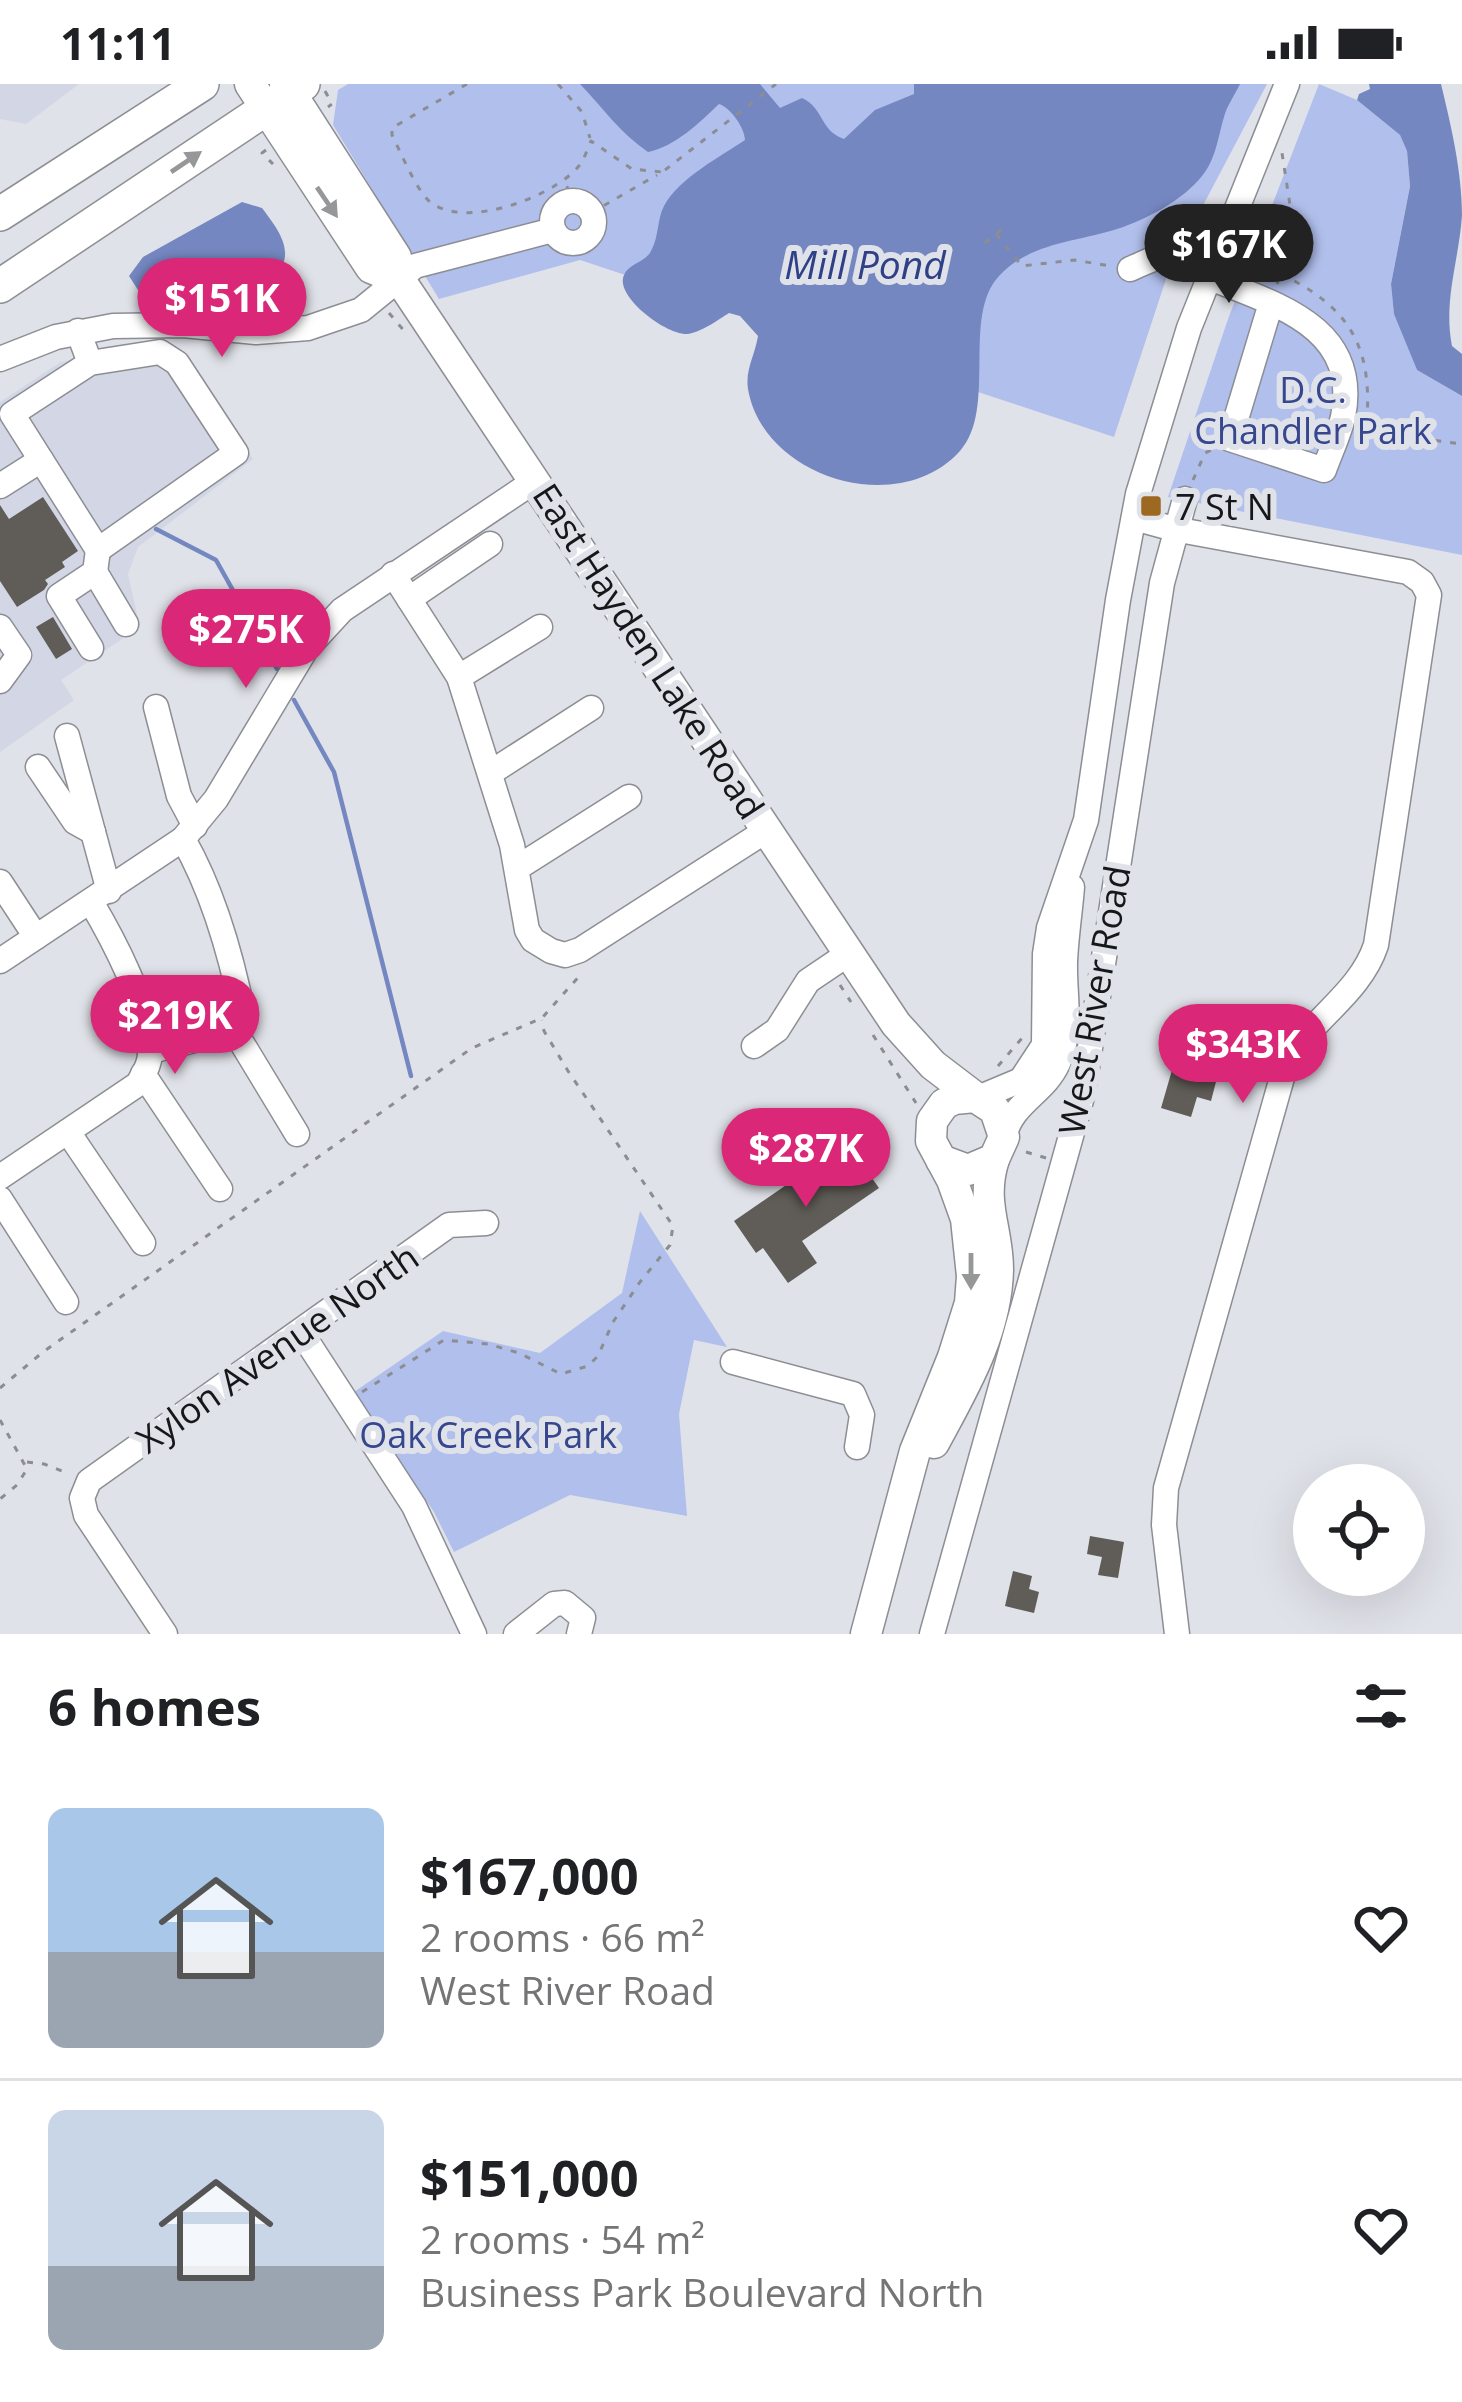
<!DOCTYPE html>
<html lang="en">
<head>
<meta charset="utf-8">
<style>
  body { margin:0; font-family:"Open Sans",sans-serif; background:#f2f2f2; color:#202124; height:100vh; display:flex; flex-direction:column; font-size:45px; white-space:nowrap }
  * { box-sizing:border-box; margin:0 }
  p { font-size:39px; color:#757577 }
  .icon { flex:none; width:66px; height:66px; fill:none; stroke:currentColor; stroke-width:2; stroke-linecap:round; stroke-linejoin:round }
  .map { position:relative; height:1550px; overflow:hidden }
  .drawer { display:flex; flex-direction:column; background:#fff; flex:1 }
  .drawer>* { flex:none }
  .controls { position:absolute; left:1293px; top:1380px; display:grid; gap:24px }
  .controls a { display:grid; place-items:center; width:132px; height:132px; border-radius:50%; background:#fff; box-shadow:0 12px 48px #0002; font-size:60px }
  .price { position:absolute; translate:-50% -102px; padding:0 27px; border-radius:42px; background:#db2777; color:#fff; font-size:39px; line-height:78px; filter:drop-shadow(0 3px 6px #0008) }
  .price::after { content:''; position:absolute; left:50%; top:72px; width:36px; height:27px; margin-left:-18px; background:inherit; clip-path:polygon(0 0,100% 0,50% 100%) }
  .price.selected { background:#222; color:#fff }
  ul { padding:0; list-style:none }
  li { display:flex; align-items:center; gap:36px; height:300px; padding:0 48px }
  li+li { border-top:3px solid #e0e0e0 }
  li span { display:grid; place-items:center; flex:none; width:336px; height:240px; border-radius:18px; color:#555 }
  li>.icon { margin-inline-start:auto }
  span .icon { width:144px; height:144px; fill:#fffc; stroke-width:1 }
  li b { font-size:51px }
  h2 { display:flex; justify-content:space-between; align-items:center; height:144px; padding:0 48px; font-size:51px }
  .status { display:flex; justify-content:space-between; align-items:center; height:84px; padding:0 60px; background:#fff; direction:ltr }
  .status svg { height:33px; fill:currentColor }
  .map>svg:first-child { display:block }
  .built { fill:#d3d7e5 }
  .green { fill:#b1bfec }
  .water { fill:#7587c1 }
  .lines { fill:none; stroke-linecap:round; stroke-linejoin:round }
  .stream { stroke:#7587c1; stroke-width:4.5 }
  .building { fill:#605c57 }
  .minor-casing { stroke:#8c8e94; stroke-width:27 }
  .major-casing { stroke:#8c8e94; stroke-width:33 }
  .highway-casing { stroke:#8c8e94; stroke-width:36 }
  .path { stroke:#8b8d92; stroke-width:3; stroke-dasharray:6 9; stroke-linecap:butt }
  .minor { stroke:#fff; stroke-width:24 }
  .major { stroke:#fff; stroke-width:30 }
  .highway { stroke:#fff; stroke-width:33 }
  .oneway { fill:#969798 }
  .poi-dot { fill:#9d6921; stroke:#e0e2e9; stroke-width:4.5 }
  .labels { text-anchor:middle; dominant-baseline:central; stroke-width:12; stroke-linejoin:round; paint-order:stroke }
  .park-label { font-size:36px; fill:#36468f; stroke:#e0e2e9 }
  .poi-label { font-size:36px; fill:#161719; stroke:#e0e2e9; text-anchor:start }
  .street-label { font-size:36px; fill:#161719; stroke:#e0e2e9 }
  .water-label { font-size:39px; font-style:italic; fill:#304087; stroke:#e0e2e9 }
</style>
</head>
<body>
<div class="status"><b>11:11</b><svg viewBox="0 0 49 12"><path d="M0 12V9h3v3zM5 12V6h3v6zM10 12V3h3v9zM15 12V0h3v12zM26 1h20v11H26zM47 4h2v5h-2z"/></svg></div>
<div class="map">
<svg width="1462" height="1550" viewBox="0 0 1462 1550">
  <rect width="100%" height="100%" fill="#e0e2e9"/>
  <!-- built -->
  <g class="built">
    <path d="M0 0H79L26 40 0 35Z"/>
    <path d="M143 262 180 266 253 375 138 463 128 490 140 543 61 596 74 616 0 668V318L61 278Z"/>
  </g>
  <!-- green -->
  <g class="green">
    <path d="M348 0H1267L1169 186 1114 353 580 176 439 215 333 41 338 6Z"/>
    <path d="M1319 0 1357 16 1400 51 1407 67 1410 101 1391 200 1394 229 1417 286 1462 312V471L1168 413 1228 235Z"/>
    <path d="M640 1127 727 1263 694 1256 679 1330 687 1432 570 1411 454 1468 434 1428 354 1308 443 1247 540 1269 622 1209Z"/>
  </g>
  <!-- water -->
  <g class="water">
    <path d="M580 0H760L780 24 802 14C824 24 820 47 844 55L875 26 914 10V0H1240C1235 11 1227 21 1224 33 1218 53 1216 75 1202 92 1183 116 1146 136 1117 145 1077 158 1031 158 999 192 961 233 998 324 960 367 899 435 763 394 748 305 745 286 755 271 758 252L740 232 729 229C718 236 700 249 687 250 666 251 614 212 624 191 629 179 645 179 651 167 659 153 657 135 664 122 679 94 720 73 745 56 745 44 730 23 719 20 699 39 676 62 648 68 620 49 603 24 580 0Z"/>
    <path d="M1369 0H1441C1451 41 1462 88 1462 131 1459 177 1443 216 1452 262L1462 270V312L1417 286 1394 230 1391 200 1410 102 1407 67 1400 51 1357 16 1359 10 1370 5Z"/>
    <path d="M242 118 262 124C277 144 297 168 276 191 270 197 261 204 252 206 231 211 207 201 185 200 170 199 153 204 138 206L129 192 143 173Z"/>
  </g>
  <g class="lines">
    <!-- stream -->
    <g class="stream">
      <path d="M156 445 216 476 277 585"/>
      <path d="M294 616 334 688 411 992"/>
    </g>
  </g>
  <!-- building -->
  <g class="building">
    <path d="M43 413 78 467 62 478 65 483 45 496 48 500 44 506 17 523 0 497V421L9 435Z"/>
    <path d="M53 533 72 565 56 575 36 543Z"/>
    <path d="M1179 962 1209 971 1204 990 1217 994 1211 1017 1197 1013 1191 1033 1161 1024Z"/>
    <path d="M847 1059 879 1104 802 1157 817 1179 788 1199 763 1164 756 1169 734 1137Z"/>
    <path d="M1090 1452 1124 1458 1118 1494 1098 1491 1102 1473 1087 1470Z"/>
    <path d="M1013 1487 1032 1492 1029 1505 1039 1508 1034 1529 1005 1522Z"/>
  </g>
  <g class="lines">
    <!-- minor casing -->
    <g class="minor-casing">
      <g id="minor">
        <circle cx="573" cy="138" r="21"/>
        <path d="M1130 185C1165 170 1178 160 1217 174"/>
        <path d="M1208 193C1273 220 1361 241 1343 333 1339 351 1330 369 1324 386L1230 355 1271 219"/>
        <path d="M78 247 90 279 160 268 177 279 236 369 98 466 12 330 90 279"/>
        <path d="M0 275 56 253 113 242 183 241 256 248 308 244 361 226 415 182 553 146"/>
        <path d="M0 402 41 376"/>
        <path d="M1134 434 1174 445 1408 488 1422 498 1429 511 1376 861C1359 912 1308 936 1285 983L1166 1404 1164 1441 1177 1550"/>
        <path d="M95 488 126 540"/>
        <path d="M393 490 459 593 512 761 527 846 533 856 551 867 565 871 580 866 767 746"/>
        <path d="M409 515 490 460"/>
        <path d="M0 543 19 571 0 597"/>
        <path d="M91 564 59 512 95 488 98 466"/>
        <path d="M459 593 540 543"/>
        <path d="M156 623 179 712 195 742"/>
        <path d="M67 652 109 807"/>
        <path d="M38 683 75 738 93 748"/>
        <path d="M490 689 591 624"/>
        <path d="M183 755C214 809 232 874 244 935L234 946"/>
        <path d="M517 784 629 713"/>
        <path d="M0 798 36 853"/>
        <path d="M0 877 183 755 216 715 306 565 342 526 536 396"/>
        <path d="M754 962 777 946 808 897 848 870"/>
        <path d="M151 967 234 946 297 1050"/>
        <path d="M143 990 220 1105"/>
        <path d="M978 1014 1021 996 1044 961 1045 870 1049 844 1086 736 1118 516 1138 410 1189 244 1287 0"/>
        <path d="M68 1048 143 1159"/>
        <path d="M1004 1053C1012 1018 1044 1010 1058 979 1073 946 1064 912 1065 878 1066 853 1070 828 1072 803"/>
        <path d="M0 1093 138 1000C144 989 151 979 150 966 150 925 112 853 91 818"/>
        <path d="M0 1115 66 1218"/>
        <path d="M301 1248 414 1422 474 1550"/>
        <path d="M733 1278 853 1310 862 1331 857 1363"/>
        <path d="M165 1550 86 1431 82 1414 89 1397 449 1141 486 1139"/>
        <path d="M516 1550 554 1520 565 1519 583 1534 579 1550"/>
        <path d="M932 1550 1083 1009 1162 499 1185 415"/>
      </g>
    </g>
    <!-- major casing -->
    <g class="major-casing">
      <g id="major">
        <path d="M250 0 371 184 400 196"/>
        <path d="M285 0 396 173 400 196 896 940 933 981 975 1013"/>
        <path d="M934 1359C963 1305 997 1249 998 1185 998 1144 980 1119 994 1075"/>
        <path d="M866 1550 915 1367 953 1273 970 1219 972 1192 966 1135 952 1096 931 1057 932 1037 944 1020 954 1015 975 1013 995 1026 1004 1053 994 1075 968 1086 941 1076"/>
      </g>
    </g>
    <!-- highway casing -->
    <g class="highway-casing">
      <g id="highway">
        <path d="M0 130 202 0"/>
        <path d="M0 202 303 0"/>
      </g>
    </g>
    <!-- path -->
    <g class="path">
      <path d="M467 0 392 44V51C401 69 416 105 429 117 463 147 553 113 578 83 584 76 587 66 591 57L632 85 662 88"/>
      <path d="M558 0 582 28 590 54"/>
      <path d="M325 7 332 20 328 23"/>
      <path d="M266 66 262 69 273 80"/>
      <path d="M665 86 776 0"/>
      <path d="M543 123 559 109 569 106 563 97"/>
      <path d="M591 129 657 91"/>
      <path d="M996 150 1022 182 1074 176 1110 182"/>
      <path d="M985 159 1006 142"/>
      <path d="M1281 190C1348 223 1372 260 1367 335L1401 352 1462 360"/>
      <path d="M1277 200 1281 190 1270 181 1271 170 1290 121 1282 69"/>
      <path d="M389 229 406 249"/>
      <path d="M1193 396 1205 369 1213 365"/>
      <path d="M840 901 851 918"/>
      <path d="M873 951 916 1019"/>
      <path d="M998 982 1023 953"/>
      <path d="M1026 1068 1046 1074"/>
      <path d="M0 1304 43 1268 472 964 542 934 582 889"/>
      <path d="M362 1308 444 1256 488 1260 519 1269 561 1290 588 1282 598 1272 613 1238 640 1198 670 1161 673 1142 568 987 544 947 542 936"/>
      <path d="M0 1336 27 1385 17 1401 0 1415"/>
      <path d="M27 1378 44 1380 70 1390"/>
    </g>
    <!-- minor -->
    <use href="#minor" class="minor"/>
    <!-- major -->
    <use href="#major" class="major"/>
    <!-- highway -->
    <use href="#highway" class="highway"/>
  </g>
  <!-- one-way arrows -->
  <defs><path id="oneway-solid" d="M-6-.8H1V-3.2L6.5 0L1 3.2V.8H-6Z" transform="scale(3)"/></defs>
  <g class="oneway">
    <use href="#oneway-solid" transform="translate(186 78) rotate(-34)"/>
    <use href="#oneway-solid" transform="translate(327 118) rotate(56)"/>
    <use href="#oneway-solid" transform="translate(971 1187) rotate(90)"/>
  </g>
  <!-- markers -->
  <rect class="poi-dot" x="1139" y="410" width="24" height="24" rx="6"/>
  <g class="labels">
    <!-- park labels -->
    <g class="park-label">
      <text x="1313" y="305">D.C.<tspan x="1313" dy="41">Chandler Park</tspan></text>
      <text x="488" y="1350">Oak Creek Park</text>
    </g>
    <!-- poi labels -->
    <g class="poi-label">
      <text x="1175" y="422">7 St N</text>
    </g>
    <!-- street labels -->
    <g class="street-label">
      <text transform="translate(649 567) rotate(57)">East Hayden Lake Road</text>
      <text transform="translate(1094 916) rotate(-80)">West River Road</text>
      <text transform="translate(277 1264) rotate(-35)">Xylon Avenue North</text>
    </g>
    <!-- water labels -->
    <g class="water-label">
      <text x="865" y="179">Mill Pond</text>
    </g>
  </g>
</svg>
<div class="controls">
<a><svg class="icon" aria-label="locate" viewBox="0 0 24 24"><circle cx="12" cy="12" r="6"/><path d="M12 2v4M12 18v4M2 12h4M18 12h4"/></svg></a>
</div>
<b class="price selected" style="left:1229px;top:222px">$167K</b>
<b class="price" style="left:222px;top:276px">$151K</b>
<b class="price" style="left:246px;top:607px">$275K</b>
<b class="price" style="left:175px;top:993px">$219K</b>
<b class="price" style="left:1243px;top:1022px">$343K</b>
<b class="price" style="left:806px;top:1126px">$287K</b>
</div>
<section class="drawer">
<h2>6 homes<svg class="icon" aria-label="filters" viewBox="0 0 24 24"><path d="M4 7h16M4 17h16"/><circle cx="9" cy="7" r="2"/><circle cx="15" cy="17" r="2"/></svg></h2>
<ul>
<li><span style="background:linear-gradient(#a9c7e8 60%,#9aa5b1 0)"><svg class="icon" aria-label="home" viewBox="0 0 24 24"><path d="M3 11l9-7 9 7M6 9v11h12V9"/></svg></span><div><b>$167,000</b><p>2 rooms · 66 m²</p><p>West River Road</p></div><svg class="icon" aria-label="heart" viewBox="0 0 24 24"><path d="M12 20l-8-8c-3-5 5-10 8-4 3-6 11-1 8 4z"/></svg></li>
<li><span style="background:linear-gradient(#c9d6e8 65%,#9aa5b1 0)"><svg class="icon" aria-label="home" viewBox="0 0 24 24"><path d="M3 11l9-7 9 7M6 9v11h12V9"/></svg></span><div><b>$151,000</b><p>2 rooms · 54 m²</p><p>Business Park Boulevard North</p></div><svg class="icon" aria-label="heart" viewBox="0 0 24 24"><path d="M12 20l-8-8c-3-5 5-10 8-4 3-6 11-1 8 4z"/></svg></li>
</ul>
</section>
</body>
</html>
